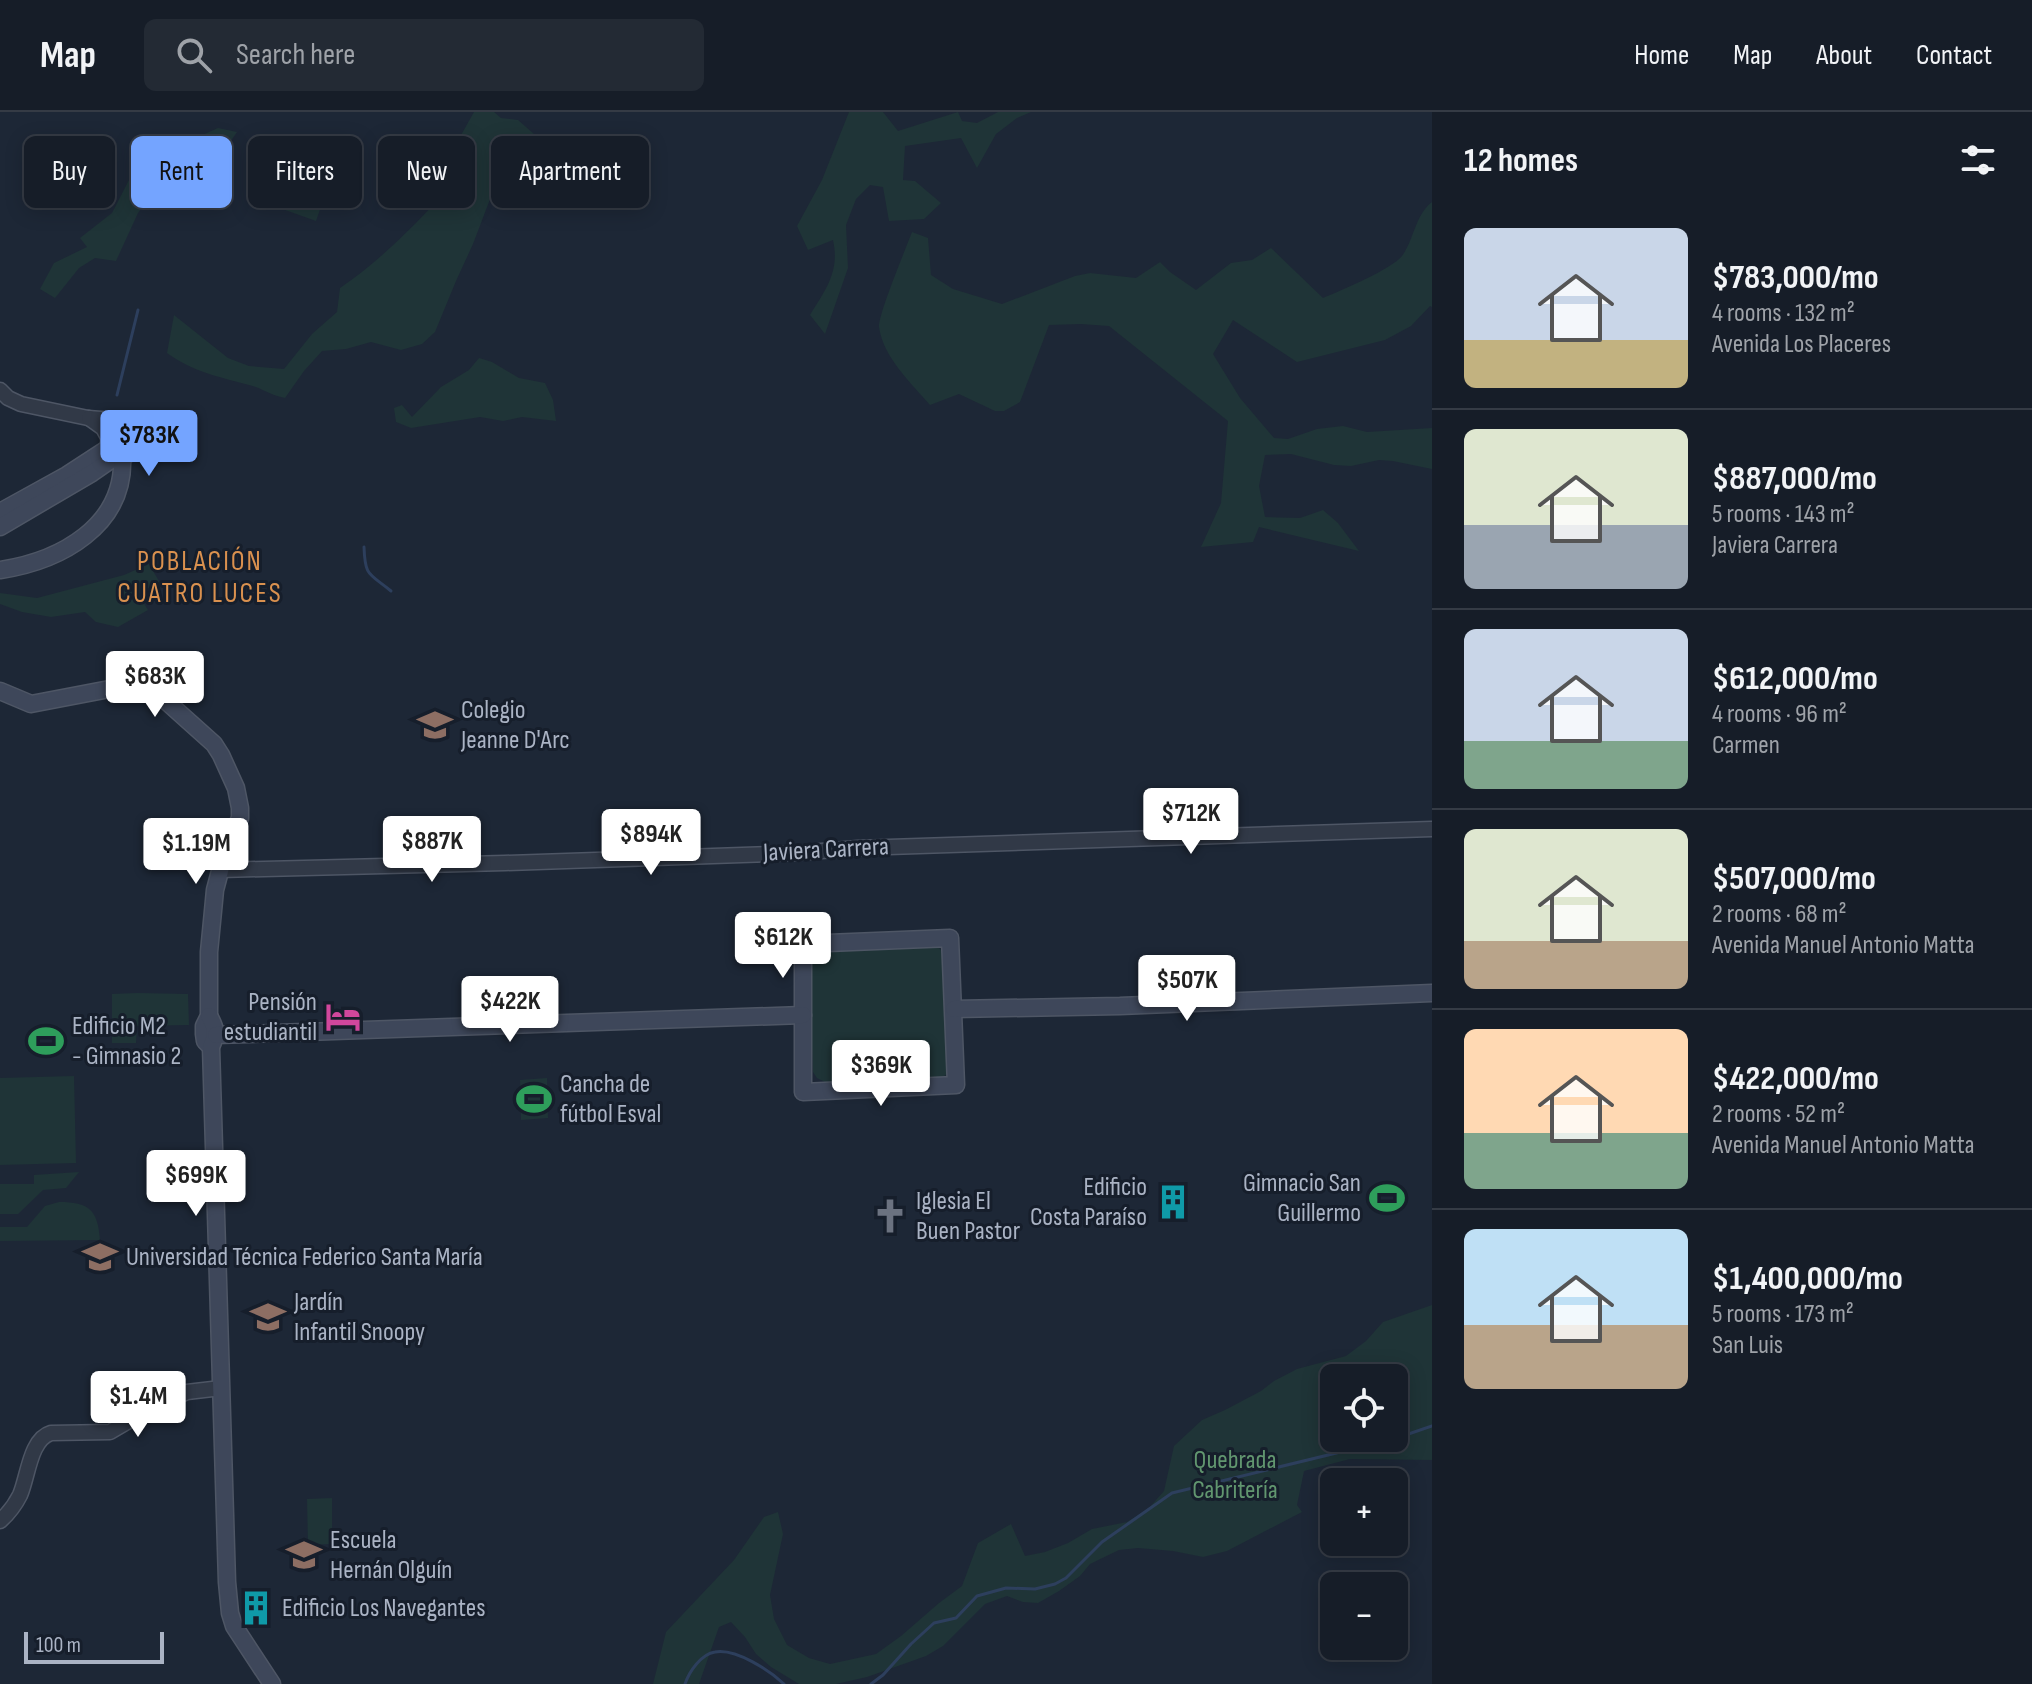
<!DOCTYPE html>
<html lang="en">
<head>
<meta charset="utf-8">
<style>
  body { margin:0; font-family:"Sofia Sans Condensed",sans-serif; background:#232a34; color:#f1f3f6; height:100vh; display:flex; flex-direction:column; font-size:30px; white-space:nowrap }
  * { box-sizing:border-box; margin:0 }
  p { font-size:26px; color:#9ea2a8 }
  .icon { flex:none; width:44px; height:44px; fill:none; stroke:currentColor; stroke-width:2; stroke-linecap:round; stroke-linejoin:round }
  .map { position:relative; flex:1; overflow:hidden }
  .drawer { display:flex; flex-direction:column; background:#161d28; width:600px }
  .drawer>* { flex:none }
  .hud { position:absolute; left:24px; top:24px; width:760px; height:72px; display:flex; gap:16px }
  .buttons { position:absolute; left:1320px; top:1252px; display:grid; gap:16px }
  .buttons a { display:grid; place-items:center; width:88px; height:88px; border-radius:12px; background:#161d28; box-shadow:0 4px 20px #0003,0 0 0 2px #353b45; font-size:40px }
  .scale { position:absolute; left:24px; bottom:20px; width:140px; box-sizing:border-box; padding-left:8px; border:4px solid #aab3c4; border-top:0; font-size:22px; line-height:28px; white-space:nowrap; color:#aab3c4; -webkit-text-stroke:6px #161e2b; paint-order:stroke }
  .price { position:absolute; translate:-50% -68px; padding:0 18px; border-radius:8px; background:#fff; color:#222; font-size:26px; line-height:52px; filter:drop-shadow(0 2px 4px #0008) }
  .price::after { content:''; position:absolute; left:50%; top:48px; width:24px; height:18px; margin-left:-12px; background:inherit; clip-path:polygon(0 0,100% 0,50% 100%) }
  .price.current { background:#74a4ff; color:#111 }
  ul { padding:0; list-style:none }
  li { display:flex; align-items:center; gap:24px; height:200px; padding:0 32px }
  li+li { border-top:2px solid #353b45 }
  li span { display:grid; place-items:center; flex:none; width:224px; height:160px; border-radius:12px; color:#555 }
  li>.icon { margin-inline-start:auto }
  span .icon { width:96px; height:96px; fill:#fffc; stroke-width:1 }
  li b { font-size:34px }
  h2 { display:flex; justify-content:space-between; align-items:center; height:96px; padding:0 32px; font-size:34px }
  .tag { padding:0 28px; border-radius:12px; background:#161d28; box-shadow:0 4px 20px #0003,0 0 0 2px #353b45; font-size:28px; line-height:72px }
  .tag.current { background:#74a4ff; color:#111 }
  header { display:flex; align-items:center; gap:48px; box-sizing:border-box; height:112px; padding:0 40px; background:#161d28; border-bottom:2px solid #353b45 }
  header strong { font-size:38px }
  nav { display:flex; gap:44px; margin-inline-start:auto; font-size:28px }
  .search { width:560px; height:72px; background:#232a34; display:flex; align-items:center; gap:20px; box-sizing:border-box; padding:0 28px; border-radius:12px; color:#9ea2a8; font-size:30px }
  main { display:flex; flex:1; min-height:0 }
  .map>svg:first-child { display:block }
  .green { fill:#1f3437; fill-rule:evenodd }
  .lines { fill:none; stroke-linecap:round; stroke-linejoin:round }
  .stream { stroke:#2d3f5d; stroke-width:3 }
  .tertiary-casing { stroke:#4e5665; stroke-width:17 }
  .secondary-casing { stroke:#4e5665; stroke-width:19 }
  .tertiary { stroke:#313947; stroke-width:14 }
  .secondary { stroke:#3e475a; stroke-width:16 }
  .labels { text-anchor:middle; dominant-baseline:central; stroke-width:6; stroke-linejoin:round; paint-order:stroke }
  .poi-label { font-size:26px; fill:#aab3c4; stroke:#161e2b; text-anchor:start }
  .street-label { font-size:26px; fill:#aab3c4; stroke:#161e2b }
  .park-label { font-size:26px; fill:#61966f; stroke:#161e2b }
  .neighbourhood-label { font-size:28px; letter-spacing:2px; fill:#da914f; stroke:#161e2b }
</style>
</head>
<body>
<header>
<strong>Map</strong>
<div class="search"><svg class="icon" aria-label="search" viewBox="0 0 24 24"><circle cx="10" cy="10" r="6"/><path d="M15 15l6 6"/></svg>Search here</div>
<nav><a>Home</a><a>Map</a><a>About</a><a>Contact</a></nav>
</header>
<main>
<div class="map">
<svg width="1432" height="1572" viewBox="0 0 1432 1572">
  <rect width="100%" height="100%" fill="#1d2736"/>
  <!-- green -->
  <g class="green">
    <path d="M474 0H494L501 6 518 8 534 22 589 33 586 47 549 33 508 66 492 82 473 132 456 169 435 220 422 232 401 238 371 230 346 237 322 239 304 259 285 286C274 284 266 279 256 275 225 266 194 261 167 241L174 203 228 246 249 254 284 257 312 222 337 200 340 176C381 148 415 113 449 76L442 57Z"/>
    <path d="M849 0H883L898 19 958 0 962 9 977 11 998 0H1031L1017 6 996 22 977 56 961 26 905 34 903 68 915 69 941 91 924 107 889 109 883 75 870 73 856 87 846 113 848 156 825 222 810 203C826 177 840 159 833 128L808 138 797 114 822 68Z"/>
    <path d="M218 16 237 20 218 47 194 63 177 48 138 101 116 149 95 146 79 156 55 186 40 177 54 151 87 135 80 126 112 101 129 68 144 49Z"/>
    <path d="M282 72 324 86 316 109 274 94Z"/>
    <path d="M1432 90V195L1430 194 1411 214 1385 228 1297 250 1233 208 1213 242 1240 286 1274 326 1288 327 1317 317 1343 314 1367 320 1432 316V357L1393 349 1379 348 1351 354 1334 353 1291 342 1265 343 1259 374 1265 405 1300 406 1323 398 1338 411 1359 439 1259 415 1253 430 1201 435 1221 391 1228 309 1109 214 1081 212 1049 213 1020 290 1004 299H995L959 282 930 293C911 271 883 245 879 215 878 203 906 136 912 120L928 126 931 163 953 177 1002 192 1075 164 1090 161 1136 166 1160 150 1170 160 1196 178 1231 151 1252 148 1271 136 1323 186C1340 179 1392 157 1402 144 1414 128 1415 103 1432 90Z"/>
    <path d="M479 246 492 250 519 266 545 271 553 288 556 309 522 305 503 309 480 305 411 316 396 310 394 296 402 293 412 305 441 275 469 258Z"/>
    <path d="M149 452 163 476H146L138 482 148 498 118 515 96 510 85 500 51 505 22 500 0 492V481L37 486 124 463Z"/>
    <path d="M937 834 946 844 949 958 947 962 938 968 825 970 817 966 813 960 808 848 813 839Z"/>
    <path d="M138 881 188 882 189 913 137 914 136 931H112V882Z"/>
    <path d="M74 964 76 1051 0 1053V966Z"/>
    <path d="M547 966 548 1006 521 1008 520 968Z"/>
    <path d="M79 1060 66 1076 43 1078 18 1102H0V1072H34V1063Z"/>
    <path d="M59 1090C89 1090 98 1098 100 1128L0 1129V1115H27L45 1094Z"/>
    <path d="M1432 1193V1348L1350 1347 1304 1359 1297 1393 1302 1400 1227 1439 1203 1445 1173 1439 1138 1436 1119 1438 1090 1452 1080 1464 1059 1479 1038 1491 1023 1490 1007 1484 985 1492 943 1534 926 1544 867 1565 836 1572H799L771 1555 756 1542 745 1525 731 1510 719 1515 699 1572H653L666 1520 734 1448 764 1405 778 1400 783 1422 770 1483 774 1507 787 1533 809 1546 830 1552 876 1542 901 1524 939 1491 962 1474 978 1431 1011 1412 1025 1444 1045 1440 1068 1431 1092 1417 1127 1410 1148 1397 1164 1379 1174 1334 1202 1308 1225 1298 1261 1279 1274 1269 1297 1257 1346 1244 1366 1229 1383 1210ZM1334 1266H1394V1326H1334Z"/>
    <path d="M332 1386V1432L308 1433 307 1387Z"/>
  </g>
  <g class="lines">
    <!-- stream -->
    <g class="stream">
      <path d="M117 283 138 198"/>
      <path d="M364 435C365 465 369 461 391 479"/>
      <path d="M685 1572C689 1560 701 1542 715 1540 736 1536 770 1559 784 1572"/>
      <path d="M871 1572 883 1563 911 1532 934 1511 956 1506 977 1484 1006 1476 1035 1477 1055 1472 1066 1466 1102 1430 1172 1381 1394 1327 1432 1314"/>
    </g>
    <!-- tertiary casing -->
    <g class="tertiary-casing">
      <g id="tertiary">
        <path d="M0 278 8 286 21 292 88 306 114 308 126 321"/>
        <path d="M89 306 103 316 110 329"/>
        <path d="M116 309 142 315"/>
        <path d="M220 758 505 751 797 741 858 736 1432 717"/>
        <path d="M0 1409C8 1402 15 1393 20 1383 28 1365 30 1327 51 1321L110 1320 151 1296 187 1280 221 1276"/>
      </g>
    </g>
    <!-- secondary casing -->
    <g class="secondary-casing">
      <g id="secondary">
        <circle cx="121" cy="332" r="12"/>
        <path d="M0 400 67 363 110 335"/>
        <path d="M0 415 92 361 118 343"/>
        <path d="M0 458C60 449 126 414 122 344"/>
        <path d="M0 579 31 592 120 575 138 574 166 589 214 632 221 643 236 676 240 696V706L225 740 215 778 213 799 209 840V904L204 914V922L205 929 211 935"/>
        <path d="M950 826 956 973 803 980V832Z"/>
        <path d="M954 897 1120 894 1432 881"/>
        <path d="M209 904C216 916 217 922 211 935L227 1470 230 1501 234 1514 272 1572"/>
        <path d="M216 923 803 903"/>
      </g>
    </g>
    <!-- tertiary -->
    <use href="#tertiary" class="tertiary"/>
    <!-- secondary -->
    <use href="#secondary" class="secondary"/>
  </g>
  <!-- icons -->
  <defs>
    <g id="school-bare" transform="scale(2.76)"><path d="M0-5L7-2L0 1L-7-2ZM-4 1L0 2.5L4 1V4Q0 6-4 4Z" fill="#8d6e63" stroke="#161e2b" stroke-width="2.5" paint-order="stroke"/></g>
    <g id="hotel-bare" transform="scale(2.76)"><path d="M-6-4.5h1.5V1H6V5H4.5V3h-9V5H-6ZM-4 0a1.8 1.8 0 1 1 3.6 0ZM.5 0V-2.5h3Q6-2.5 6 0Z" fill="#d1479c" stroke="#161e2b" stroke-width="2.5" paint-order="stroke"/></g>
    <g id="stadium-bare" transform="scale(2.76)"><path d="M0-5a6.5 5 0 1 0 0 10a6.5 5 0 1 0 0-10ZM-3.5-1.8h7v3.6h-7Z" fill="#2e9e5b" stroke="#161e2b" stroke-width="2.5" paint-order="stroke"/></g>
    <g id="building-bare" transform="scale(2.76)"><path d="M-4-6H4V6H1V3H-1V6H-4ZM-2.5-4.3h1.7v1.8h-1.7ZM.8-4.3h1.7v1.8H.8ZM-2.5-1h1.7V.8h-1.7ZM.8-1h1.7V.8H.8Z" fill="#0f9aa8" stroke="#161e2b" stroke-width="2.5" paint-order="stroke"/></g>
    <g id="church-bare" transform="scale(2.76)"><path d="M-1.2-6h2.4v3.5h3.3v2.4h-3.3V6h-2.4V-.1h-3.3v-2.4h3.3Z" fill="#6b7280" stroke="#161e2b" stroke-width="2.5" paint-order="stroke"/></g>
    <g id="university-bare" transform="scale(2.76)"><path d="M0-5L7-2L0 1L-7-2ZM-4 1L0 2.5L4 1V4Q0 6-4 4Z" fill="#8d6e63" stroke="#161e2b" stroke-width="2.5" paint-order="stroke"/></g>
  </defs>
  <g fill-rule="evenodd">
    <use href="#school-bare" x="435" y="613"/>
    <use href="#hotel-bare" x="343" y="905"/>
    <use href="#stadium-bare" x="46" y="929"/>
    <use href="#stadium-bare" x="534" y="987"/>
    <use href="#stadium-bare" x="1387" y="1086"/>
    <use href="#building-bare" x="1173" y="1090"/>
    <use href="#church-bare" x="890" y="1104"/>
    <use href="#university-bare" x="100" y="1145"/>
    <use href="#school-bare" x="268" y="1205"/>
    <use href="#school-bare" x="304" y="1443"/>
    <use href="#building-bare" x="256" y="1496"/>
  </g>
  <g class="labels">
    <!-- poi labels -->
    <g class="poi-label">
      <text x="461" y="598">Colegio<tspan x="461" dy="30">Jeanne D'Arc</tspan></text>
      <text x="317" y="890" text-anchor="end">Pensión<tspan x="317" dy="30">estudiantil</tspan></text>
      <text x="72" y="914">Edificio M2<tspan x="72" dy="30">- Gimnasio 2</tspan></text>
      <text x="560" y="972">Cancha de<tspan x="560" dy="30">fútbol Esval</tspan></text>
      <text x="1361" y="1071" text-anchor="end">Gimnacio San<tspan x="1361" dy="30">Guillermo</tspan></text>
      <text x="1147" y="1075" text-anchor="end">Edificio<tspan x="1147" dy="30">Costa Paraíso</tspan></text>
      <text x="916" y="1089">Iglesia El<tspan x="916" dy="30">Buen Pastor</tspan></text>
      <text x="126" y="1145">Universidad Técnica Federico Santa María</text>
      <text x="294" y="1190">Jardín<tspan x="294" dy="30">Infantil Snoopy</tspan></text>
      <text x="330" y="1428">Escuela<tspan x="330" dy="30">Hernán Olguín</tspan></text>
      <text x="282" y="1496">Edificio Los Navegantes</text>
    </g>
    <!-- street labels -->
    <g class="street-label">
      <text transform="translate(826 738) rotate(-3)">Javiera Carrera</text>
    </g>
    <!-- park labels -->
    <g class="park-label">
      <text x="1235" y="1348">Quebrada<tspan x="1235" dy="30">Cabritería</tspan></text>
    </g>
    <!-- neighbourhood labels -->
    <g class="neighbourhood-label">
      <text x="200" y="449">POBLACIÓN<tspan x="200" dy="32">CUATRO LUCES</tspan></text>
    </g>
  </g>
</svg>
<div class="buttons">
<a><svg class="icon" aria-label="locate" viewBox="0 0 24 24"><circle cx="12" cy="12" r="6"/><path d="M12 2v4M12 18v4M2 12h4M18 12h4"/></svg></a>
<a>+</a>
<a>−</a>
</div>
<div class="scale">100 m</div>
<b class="price current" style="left:149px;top:366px">$783K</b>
<b class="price" style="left:155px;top:607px">$683K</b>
<b class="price" style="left:1191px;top:744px">$712K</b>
<b class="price" style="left:651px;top:765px">$894K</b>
<b class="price" style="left:432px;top:772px">$887K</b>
<b class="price" style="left:196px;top:774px">$1.19M</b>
<b class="price" style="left:783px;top:868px">$612K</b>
<b class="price" style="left:1187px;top:911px">$507K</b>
<b class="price" style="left:510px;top:932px">$422K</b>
<b class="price" style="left:881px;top:996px">$369K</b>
<b class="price" style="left:196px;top:1106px">$699K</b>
<b class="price" style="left:138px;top:1327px">$1.4M</b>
<div class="hud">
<a class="tag">Buy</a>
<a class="tag current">Rent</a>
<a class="tag">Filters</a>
<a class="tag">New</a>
<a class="tag">Apartment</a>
</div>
</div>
<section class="drawer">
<h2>12 homes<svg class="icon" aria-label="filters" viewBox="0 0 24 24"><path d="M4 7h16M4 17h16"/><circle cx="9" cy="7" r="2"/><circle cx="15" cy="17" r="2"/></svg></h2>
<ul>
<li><span style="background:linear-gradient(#c9d6e8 70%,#c2b280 0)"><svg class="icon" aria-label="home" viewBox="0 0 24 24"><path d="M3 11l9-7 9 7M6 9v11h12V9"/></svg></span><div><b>$783,000/mo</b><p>4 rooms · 132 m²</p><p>Avenida Los Placeres</p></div></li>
<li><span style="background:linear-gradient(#dfe7d0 60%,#9aa5b1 0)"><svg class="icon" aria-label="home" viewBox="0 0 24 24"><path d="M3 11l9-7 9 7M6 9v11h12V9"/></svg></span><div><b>$887,000/mo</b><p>5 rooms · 143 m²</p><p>Javiera Carrera</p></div></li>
<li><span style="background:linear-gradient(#c9d6e8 70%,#7fa58c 0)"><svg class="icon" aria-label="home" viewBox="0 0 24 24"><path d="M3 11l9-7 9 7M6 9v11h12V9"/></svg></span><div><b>$612,000/mo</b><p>4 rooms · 96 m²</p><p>Carmen</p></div></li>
<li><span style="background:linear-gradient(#dfe7d0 70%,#b9a48a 0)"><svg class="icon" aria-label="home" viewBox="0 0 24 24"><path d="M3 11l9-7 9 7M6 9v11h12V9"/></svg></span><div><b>$507,000/mo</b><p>2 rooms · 68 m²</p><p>Avenida Manuel Antonio Matta</p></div></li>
<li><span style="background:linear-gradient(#ffd9b3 65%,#7fa58c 0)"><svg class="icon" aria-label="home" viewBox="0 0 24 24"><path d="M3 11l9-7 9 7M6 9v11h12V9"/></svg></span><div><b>$422,000/mo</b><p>2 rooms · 52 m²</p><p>Avenida Manuel Antonio Matta</p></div></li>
<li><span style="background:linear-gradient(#bfe0f5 60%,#b9a48a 0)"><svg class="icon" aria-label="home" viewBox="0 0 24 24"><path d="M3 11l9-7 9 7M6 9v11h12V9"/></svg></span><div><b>$1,400,000/mo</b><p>5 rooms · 173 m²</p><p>San Luis</p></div></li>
</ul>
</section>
</main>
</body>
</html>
